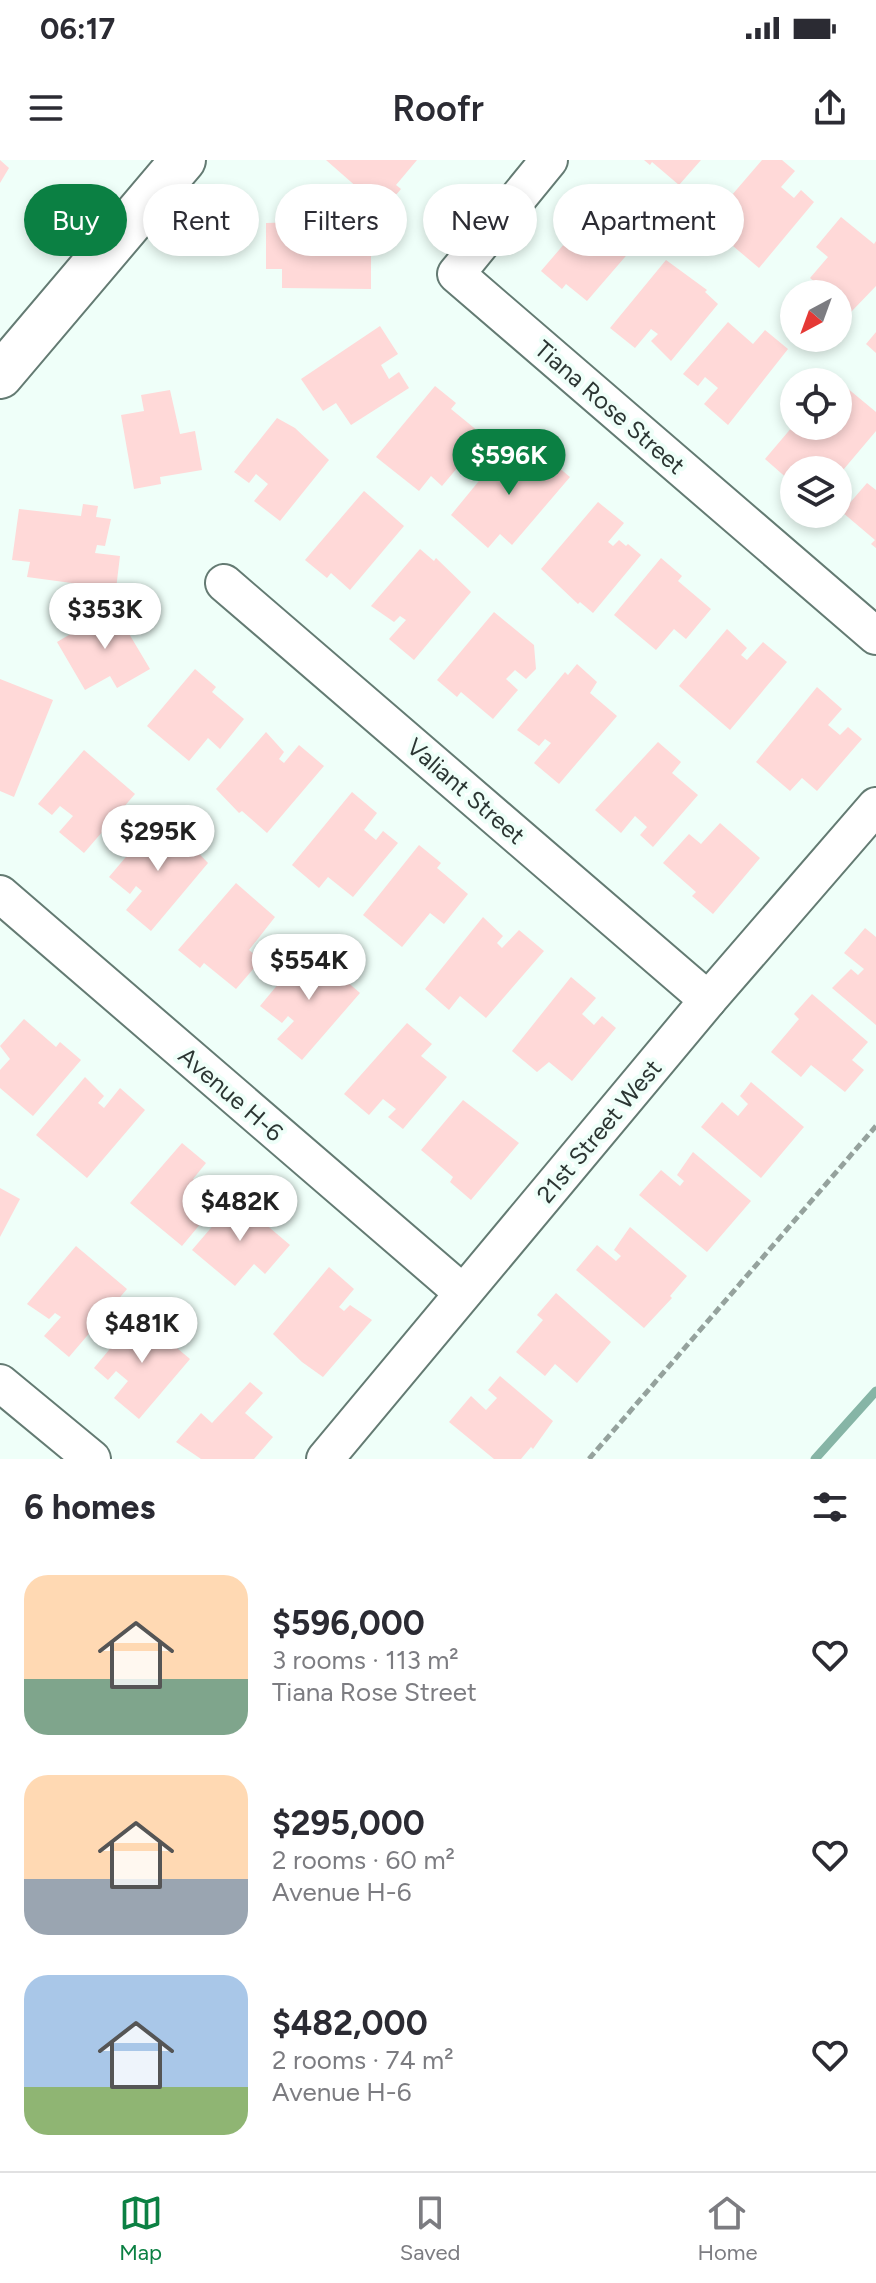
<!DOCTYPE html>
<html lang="en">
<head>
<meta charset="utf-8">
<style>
  body { margin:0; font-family:Figtree,sans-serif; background:#f2f2f3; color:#2b2b33; height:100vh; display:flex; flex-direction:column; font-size:30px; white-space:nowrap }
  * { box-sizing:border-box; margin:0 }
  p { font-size:26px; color:#7c7c81 }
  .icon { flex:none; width:44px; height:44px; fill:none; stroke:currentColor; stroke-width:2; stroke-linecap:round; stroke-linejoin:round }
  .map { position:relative; height:1299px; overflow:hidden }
  .side { display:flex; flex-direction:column; background:#fff; flex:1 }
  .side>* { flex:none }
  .banner { position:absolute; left:24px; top:24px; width:828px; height:72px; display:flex; gap:16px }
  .needle { width:52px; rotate:221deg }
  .buttons { position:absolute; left:780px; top:120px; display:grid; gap:16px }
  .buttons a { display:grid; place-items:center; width:72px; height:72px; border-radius:50%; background:#fff; box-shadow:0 4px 12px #0003; font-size:40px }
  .price { position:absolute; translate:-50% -68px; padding:0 18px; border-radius:28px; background:#fff; color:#222; font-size:26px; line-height:52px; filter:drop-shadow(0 2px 4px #0008) }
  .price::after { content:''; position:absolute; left:50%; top:48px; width:24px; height:18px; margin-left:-12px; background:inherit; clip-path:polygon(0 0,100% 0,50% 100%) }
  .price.on { background:#0b8043; color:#fff }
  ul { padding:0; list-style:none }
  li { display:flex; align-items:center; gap:24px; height:200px; padding:0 24px }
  li span { display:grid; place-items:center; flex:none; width:224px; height:160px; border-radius:24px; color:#555 }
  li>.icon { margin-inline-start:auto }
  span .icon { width:96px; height:96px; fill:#fffc; stroke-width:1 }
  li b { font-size:34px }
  h2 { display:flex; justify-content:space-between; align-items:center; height:96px; padding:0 24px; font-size:34px }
  .pill { padding:0 28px; border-radius:36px; background:#fff; box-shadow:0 4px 12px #0003; font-size:28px; line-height:72px }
  .pill.on { background:#0b8043; color:#fff }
  .status { display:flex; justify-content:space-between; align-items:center; height:56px; padding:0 40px; background:#fff; direction:ltr }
  .status svg { height:22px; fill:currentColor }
  header { display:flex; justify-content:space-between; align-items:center; height:104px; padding:0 24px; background:#fff; font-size:36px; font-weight:600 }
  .dock { display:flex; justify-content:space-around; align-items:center; height:112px; border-top:2px solid #e1e1e2; background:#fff; font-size:22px; color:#7c7c81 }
  .dock a { display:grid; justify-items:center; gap:4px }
  .dock .on { color:#0b8043 }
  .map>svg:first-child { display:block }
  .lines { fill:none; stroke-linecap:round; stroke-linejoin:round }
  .stream { stroke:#86b5a6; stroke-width:9 }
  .building { fill:#ffd9d8 }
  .minor-casing { stroke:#647b73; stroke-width:40 }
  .secondary-casing { stroke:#647b73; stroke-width:48 }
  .path { stroke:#95a29d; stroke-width:5; stroke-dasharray:8 4; stroke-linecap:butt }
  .minor { stroke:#fff; stroke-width:36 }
  .secondary { stroke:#fff; stroke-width:44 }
  .labels { text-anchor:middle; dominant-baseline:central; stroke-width:8; stroke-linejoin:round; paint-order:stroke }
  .street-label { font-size:24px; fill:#2c3633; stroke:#effff9 }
</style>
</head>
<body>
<div class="status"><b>06:17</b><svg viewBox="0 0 49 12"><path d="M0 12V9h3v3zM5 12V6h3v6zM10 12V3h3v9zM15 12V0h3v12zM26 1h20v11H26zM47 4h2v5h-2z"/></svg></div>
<header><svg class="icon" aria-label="menu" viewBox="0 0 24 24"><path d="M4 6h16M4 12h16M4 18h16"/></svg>Roofr<svg class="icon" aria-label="share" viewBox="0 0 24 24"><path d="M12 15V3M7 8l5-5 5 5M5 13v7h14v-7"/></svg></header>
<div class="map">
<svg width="876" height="1299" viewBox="0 0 876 1299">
  <rect width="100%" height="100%" fill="#effff9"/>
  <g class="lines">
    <!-- stream -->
    <path class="stream" d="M815 1299 876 1231"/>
  </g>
  <!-- building -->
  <g class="building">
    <path d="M0 0 9 8 0 23Z"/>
    <path d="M326 0H417L396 25 401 29 383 50Z"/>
    <path d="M644 0H701L679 25 652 2 650 5Z"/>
    <path d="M762 0H782L795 11 781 27 794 38 801 30 814 42 759 108 707 64Z"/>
    <path d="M329 46H341V61H357L355 88H346L345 96H371V129L282 128V109H266V63L329 61Z"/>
    <path d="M589 55 631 90 587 141 566 124 562 129 541 111Z"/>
    <path d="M841 57 874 84 876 81V126L851 152 838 141V134H829L810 118 828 97 816 87Z"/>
    <path d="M666 100 707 130 705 132 718 144 671 201 651 181 658 174 651 169 635 188 610 168Z"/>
    <path d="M728 162 753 184 765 170 788 189 728 265 704 244 718 228 705 217 698 226 683 214Z"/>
    <path d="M380 166 398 194 381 205 389 219 399 212 409 228 351 265 336 243 323 251 301 219Z"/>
    <path d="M876 172V193L866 184Z"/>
    <path d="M835 218 876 252V271L838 316V310H808L812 306 806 301 794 310 789 320 765 299 793 266H838V222H831Z"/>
    <path d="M435 226 456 243 451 249 484 276 442 326 431 316 419 331 376 297Z"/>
    <path d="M170 230 180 274 195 271 202 310 160 317 161 324 134 329 121 255 144 251 141 235Z"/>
    <path d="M277 258 295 268 329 300 280 361 254 341 268 324 256 314 249 323 234 312Z"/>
    <path d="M510 283 529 303 524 310 529 314 545 296 570 317 512 385 500 374 488 388 451 355Z"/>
    <path d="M867 323 876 330V388L871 384 875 380 842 352Z"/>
    <path d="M364 331 404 366 350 430 331 413 327 418 305 400Z"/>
    <path d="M598 342 624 363 608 382 613 386 619 380 626 386 628 384 641 395 593 453 580 442 578 444 541 409Z"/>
    <path d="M83 344 98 346 96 357 111 359 105 386 97 385 95 393 120 396 116 429 27 417 30 402 12 400 19 349 81 356Z"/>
    <path d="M420 389 434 401 436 398 471 432 414 500 389 479 406 460 400 456 394 462 371 446Z"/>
    <path d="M661 398 682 416 678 421 711 449 686 479 674 469 656 490 614 455Z"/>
    <path d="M120 445 135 469 128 472 150 509 117 528 110 516 85 530 57 482Z"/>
    <path d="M494 452 534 485 536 509 526 519 515 510 506 519 518 530 493 559 461 532 457 537 437 520Z"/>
    <path d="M727 469 747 488 741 495 747 500 763 482 787 502 730 570 679 526Z"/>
    <path d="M577 504 597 522 590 533 617 556 559 624 534 603 551 583 545 579 539 586 517 570 565 512 568 515Z"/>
    <path d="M195 509 216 527 212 532 244 559 220 589 208 578 189 601 147 566Z"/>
    <path d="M0 519 53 540 14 637 0 631Z"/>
    <path d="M817 527 842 549 828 565 840 575 848 567 862 579 817 631 802 618 790 631 756 602Z"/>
    <path d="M266 572 284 592 279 599 284 603 299 585 324 606 267 673 242 651 239 653 216 629Z"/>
    <path d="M658 582 681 602 672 613 698 635 653 687 640 675 647 667 635 656 621 673 595 650Z"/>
    <path d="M84 590 135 634 84 693 59 672 73 656 60 646 52 655 38 644Z"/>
    <path d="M352 632 377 653 364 670 376 680 383 671 398 683 353 737 328 717 319 728 292 705Z"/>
    <path d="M157 660 185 679 208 703 151 771 126 750 142 731 136 726 130 734 109 717Z"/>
    <path d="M720 663 760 698 713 754 692 736 696 732 663 703 689 674 701 684Z"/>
    <path d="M419 685 441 703 437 708 468 734 444 764 430 753 402 787 363 755Z"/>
    <path d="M236 723 275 757 249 790 261 800 236 829 204 803 200 808 178 790Z"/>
    <path d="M483 757 503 776 497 783 502 788 519 770 544 791 486 858 460 836 449 850 425 829Z"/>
    <path d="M865 768 876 777V865L832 828 851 809 858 815 864 809 844 793Z"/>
    <path d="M308 788 360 833 302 900 277 879 294 861 288 856 282 863 260 846Z"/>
    <path d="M571 817 596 838 582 854 594 865 602 856 616 868 572 921 549 902 537 912 512 891Z"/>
    <path d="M812 834 868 882 852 900 864 910 845 932 811 905 801 917 771 892 799 859 794 854Z"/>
    <path d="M24 859 56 887 60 882 81 900 33 956 0 928V910L10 899 0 886Z"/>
    <path d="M407 863 432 884 421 896 447 917 403 969 388 957 396 949 383 939 369 955 344 934Z"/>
    <path d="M85 917 104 936 98 943 104 948 120 928 145 950 87 1018 36 975Z"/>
    <path d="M751 922 804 967 761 1018 701 967 722 942 738 956 748 944 740 936Z"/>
    <path d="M463 940 519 983 471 1040 450 1022 453 1017 421 990Z"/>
    <path d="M182 983 206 1003 193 1019 205 1030 212 1022 226 1033 182 1086 130 1043Z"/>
    <path d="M693 992 751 1041 707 1092 639 1035 661 1010 680 1026 684 1021 677 1015Z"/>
    <path d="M0 1028 20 1039 0 1077Z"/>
    <path d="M240 1034 261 1052 257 1057 290 1085 265 1114 254 1104 235 1126 192 1090Z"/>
    <path d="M630 1067 687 1116 670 1136 672 1138 644 1168 576 1110 597 1085 616 1101 621 1096 614 1090Z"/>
    <path d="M76 1086 127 1129 69 1197 44 1176 61 1157 55 1153 49 1159 27 1144Z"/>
    <path d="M329 1107 354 1129 339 1147 344 1151 350 1145 372 1160 323 1217 302 1202 273 1174Z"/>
    <path d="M556 1133 611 1182 577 1223 555 1204 545 1216 516 1192 543 1160 537 1155Z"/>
    <path d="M138 1155 167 1176 165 1178 190 1199 139 1259 114 1238 128 1221 116 1211 108 1220 94 1208Z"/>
    <path d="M500 1216 553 1261 533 1289 531 1287 521 1299H494L449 1262 471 1236 486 1250 497 1238 488 1230Z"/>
    <path d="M250 1222 263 1233 245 1253 273 1277 254 1299H201L176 1282 201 1253 212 1263Z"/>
  </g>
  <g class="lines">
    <!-- minor casing -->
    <g class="minor-casing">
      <g id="minor">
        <path d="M549 0 456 114 876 476"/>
        <path d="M224 423 708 840"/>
        <path d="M0 734 463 1133"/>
        <path d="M0 1223 92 1299"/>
        <path d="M325 1299 708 840 876 646"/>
      </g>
    </g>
    <!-- secondary casing -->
    <g class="secondary-casing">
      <path id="secondary" d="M0 216 183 0"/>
    </g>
    <!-- path -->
    <path class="path" d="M589 1299 876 966"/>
    <!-- minor -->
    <use href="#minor" class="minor"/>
    <!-- secondary -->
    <use href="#secondary" class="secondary"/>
  </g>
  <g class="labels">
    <!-- street labels -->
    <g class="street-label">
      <text transform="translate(610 247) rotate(41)">Tiana Rose Street</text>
      <text transform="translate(466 631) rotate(41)">Valiant Street</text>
      <text transform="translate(231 934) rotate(41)">Avenue H-6</text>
      <text transform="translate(599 971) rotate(-50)">21st Street West</text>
    </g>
  </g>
</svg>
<div class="buttons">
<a><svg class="needle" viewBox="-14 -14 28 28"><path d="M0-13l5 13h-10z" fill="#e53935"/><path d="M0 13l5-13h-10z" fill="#7c7c81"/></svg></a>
<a><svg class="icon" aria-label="locate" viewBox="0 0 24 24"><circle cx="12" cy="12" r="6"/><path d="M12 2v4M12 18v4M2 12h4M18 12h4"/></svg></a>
<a><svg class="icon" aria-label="layers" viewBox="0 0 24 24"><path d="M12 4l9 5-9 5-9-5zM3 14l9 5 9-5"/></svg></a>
</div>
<b class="price on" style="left:509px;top:337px">$596K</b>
<b class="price" style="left:105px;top:491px">$353K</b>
<b class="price" style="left:158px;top:713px">$295K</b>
<b class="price" style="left:309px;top:842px">$554K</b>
<b class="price" style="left:240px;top:1083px">$482K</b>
<b class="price" style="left:142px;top:1205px">$481K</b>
<div class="banner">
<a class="pill on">Buy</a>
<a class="pill">Rent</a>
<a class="pill">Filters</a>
<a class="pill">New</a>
<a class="pill">Apartment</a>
</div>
</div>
<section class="side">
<h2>6 homes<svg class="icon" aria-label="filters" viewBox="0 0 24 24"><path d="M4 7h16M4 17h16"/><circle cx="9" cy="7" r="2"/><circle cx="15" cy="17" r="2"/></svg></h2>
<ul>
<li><span style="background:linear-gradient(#ffd9b3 65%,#7fa58c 0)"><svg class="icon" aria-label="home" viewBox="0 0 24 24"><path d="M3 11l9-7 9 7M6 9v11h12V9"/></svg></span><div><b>$596,000</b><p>3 rooms · 113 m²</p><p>Tiana Rose Street</p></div><svg class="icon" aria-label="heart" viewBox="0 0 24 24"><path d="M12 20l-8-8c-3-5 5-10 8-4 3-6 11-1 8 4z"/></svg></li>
<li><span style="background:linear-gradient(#ffd9b3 65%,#9aa5b1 0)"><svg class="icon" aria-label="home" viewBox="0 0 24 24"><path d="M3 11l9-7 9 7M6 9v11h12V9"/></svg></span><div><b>$295,000</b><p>2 rooms · 60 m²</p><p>Avenue H-6</p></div><svg class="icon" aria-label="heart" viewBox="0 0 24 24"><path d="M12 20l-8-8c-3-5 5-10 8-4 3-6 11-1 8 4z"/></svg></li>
<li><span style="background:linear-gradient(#a9c7e8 70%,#8fb573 0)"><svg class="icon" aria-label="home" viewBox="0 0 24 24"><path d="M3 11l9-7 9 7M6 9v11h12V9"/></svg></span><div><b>$482,000</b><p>2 rooms · 74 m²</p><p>Avenue H-6</p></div><svg class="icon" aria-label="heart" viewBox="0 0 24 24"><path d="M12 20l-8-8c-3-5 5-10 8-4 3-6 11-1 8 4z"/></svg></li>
</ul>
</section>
<nav class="dock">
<a class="on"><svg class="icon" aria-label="map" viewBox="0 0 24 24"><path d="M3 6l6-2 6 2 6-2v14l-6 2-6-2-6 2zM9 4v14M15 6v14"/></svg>Map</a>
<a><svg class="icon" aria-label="saved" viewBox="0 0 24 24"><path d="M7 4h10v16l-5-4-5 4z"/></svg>Saved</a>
<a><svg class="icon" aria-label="home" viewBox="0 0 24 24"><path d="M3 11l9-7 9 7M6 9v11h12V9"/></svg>Home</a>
</nav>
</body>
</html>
